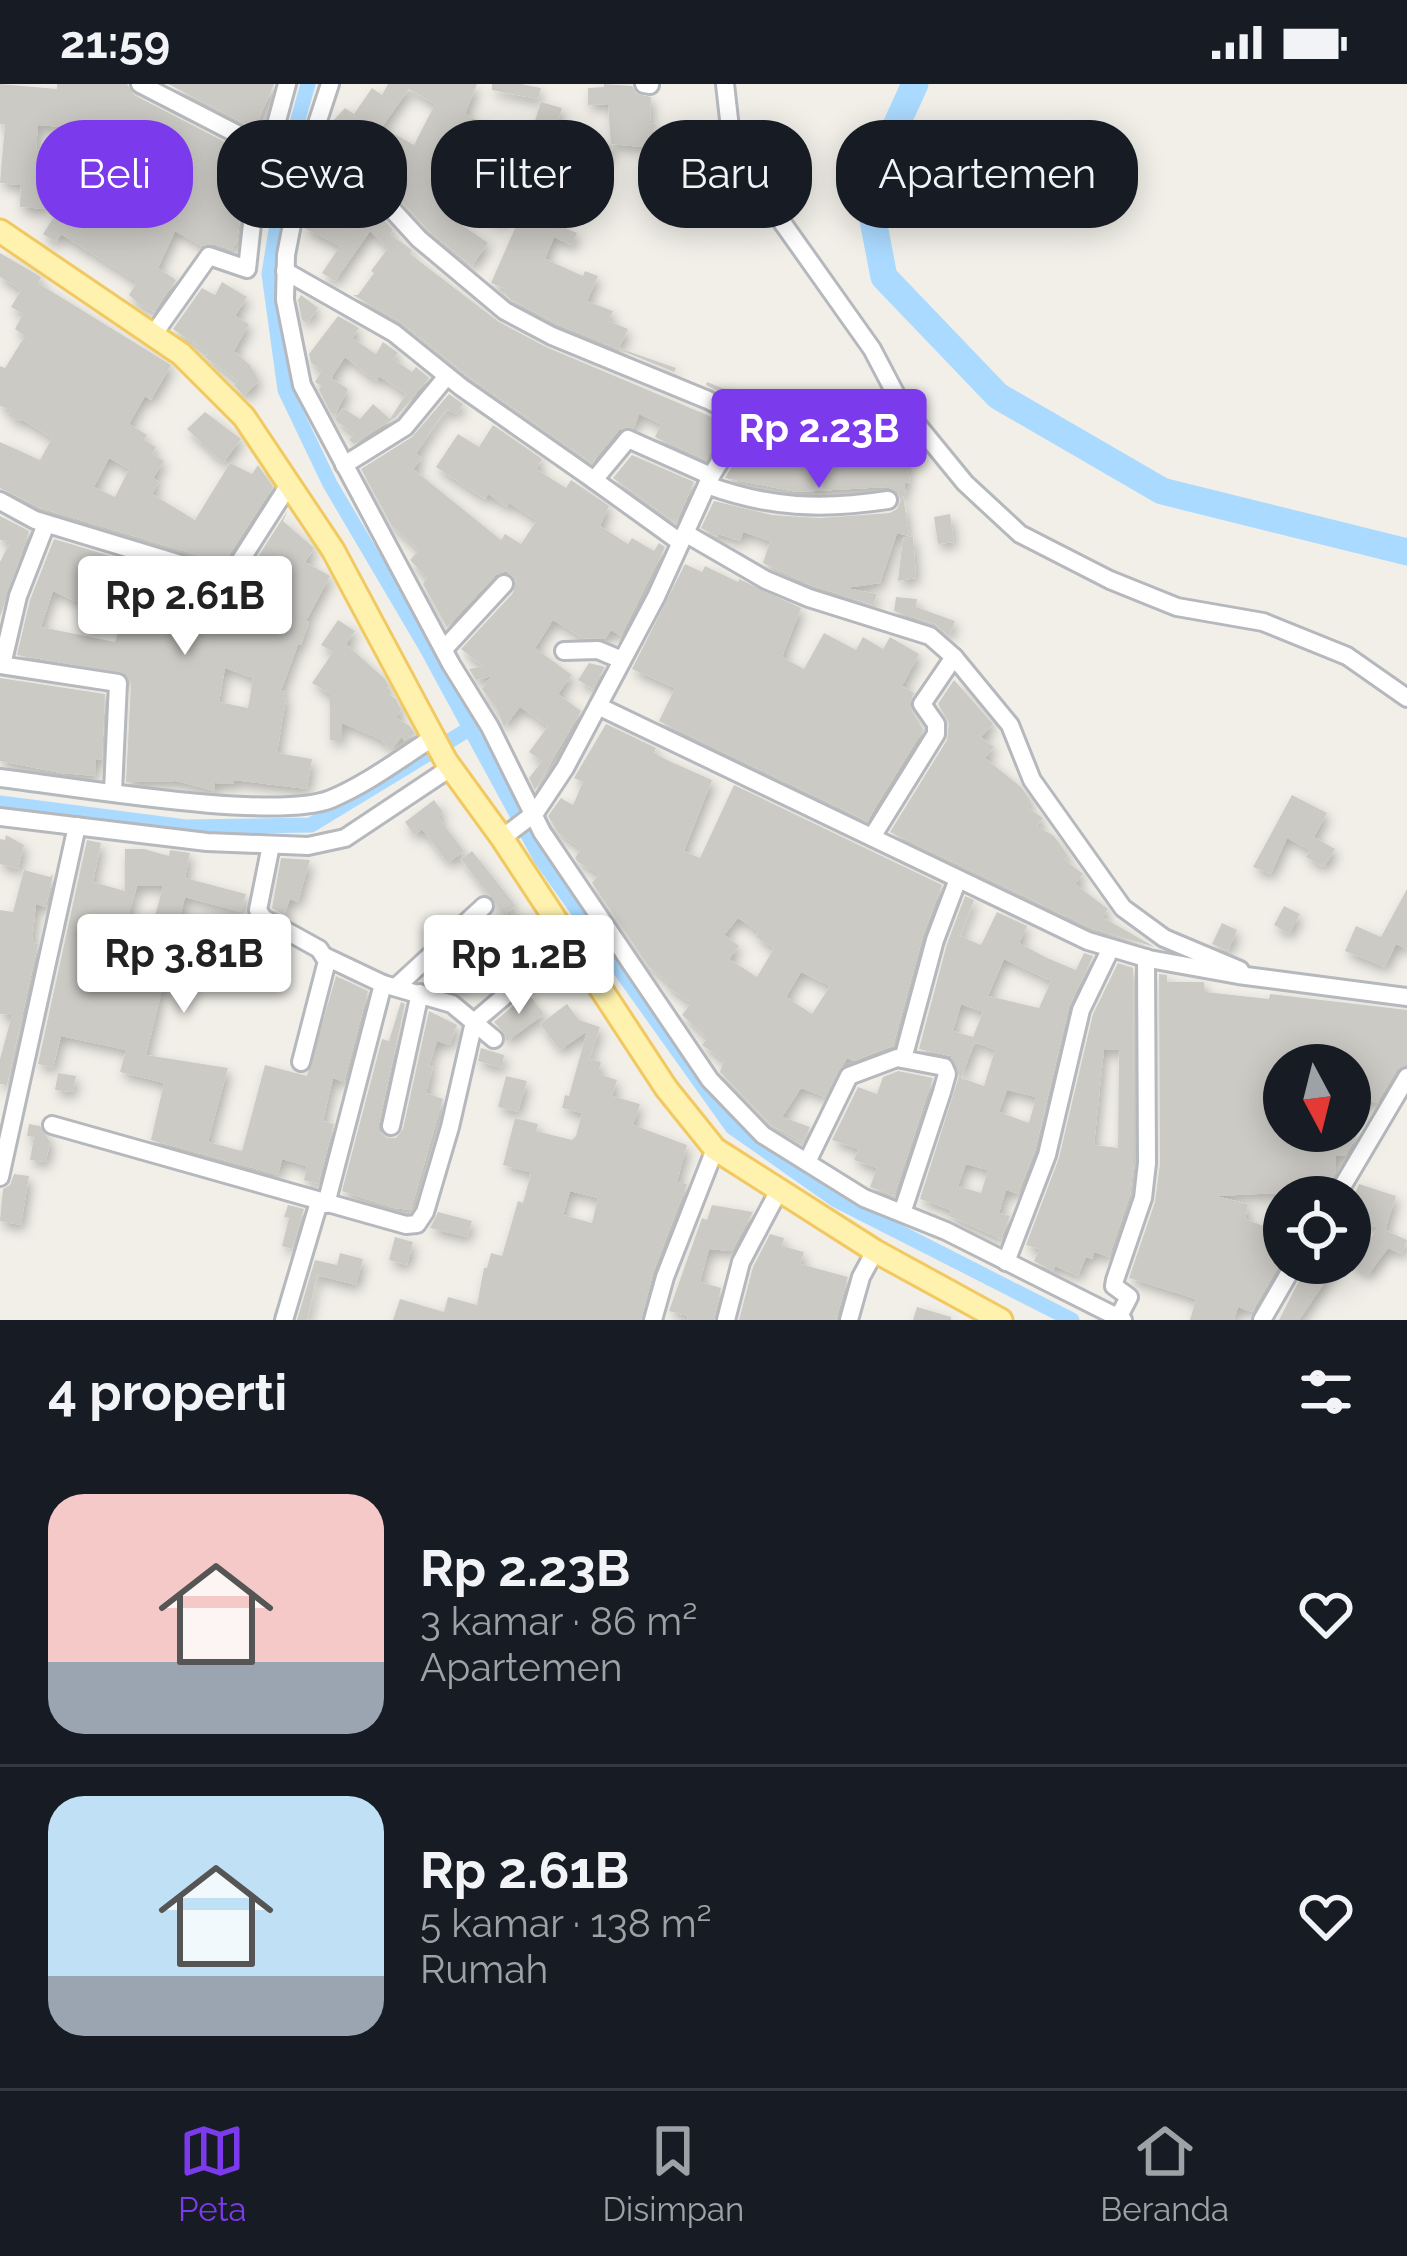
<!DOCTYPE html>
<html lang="id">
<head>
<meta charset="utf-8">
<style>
  body { margin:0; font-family:Raleway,sans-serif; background:#242831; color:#f1f3f6; height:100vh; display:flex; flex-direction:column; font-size:45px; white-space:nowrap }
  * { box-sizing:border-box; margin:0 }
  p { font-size:39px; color:#9ea1a6 }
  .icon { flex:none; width:66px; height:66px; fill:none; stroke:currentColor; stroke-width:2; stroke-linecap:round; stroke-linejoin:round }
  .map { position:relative; height:1236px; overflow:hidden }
  .panel { display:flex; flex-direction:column; background:#171b24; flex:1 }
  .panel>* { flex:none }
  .banner { position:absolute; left:36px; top:36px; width:1335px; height:108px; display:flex; gap:24px }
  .needle { width:78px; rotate:173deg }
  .fabs { position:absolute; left:1263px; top:960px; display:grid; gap:24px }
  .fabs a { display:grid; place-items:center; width:108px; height:108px; border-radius:50%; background:#171b24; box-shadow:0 6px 30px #0003; font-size:60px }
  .price { position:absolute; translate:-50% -102px; padding:0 27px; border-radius:12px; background:#fff; color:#222; font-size:39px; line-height:78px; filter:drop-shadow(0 3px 6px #0008) }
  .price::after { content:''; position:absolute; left:50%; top:72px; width:36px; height:27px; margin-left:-18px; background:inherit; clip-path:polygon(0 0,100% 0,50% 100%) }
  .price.selected { background:#7c3aed; color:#fff }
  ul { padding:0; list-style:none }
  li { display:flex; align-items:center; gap:36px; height:300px; padding:0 48px }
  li+li { border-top:3px solid #363941 }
  li span { display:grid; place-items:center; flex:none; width:336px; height:240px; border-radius:36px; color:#555 }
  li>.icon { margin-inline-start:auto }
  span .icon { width:144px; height:144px; fill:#fffc; stroke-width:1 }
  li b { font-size:51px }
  h2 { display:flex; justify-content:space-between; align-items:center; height:144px; padding:0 48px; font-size:51px }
  .tag { padding:0 42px; border-radius:48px; background:#171b24; box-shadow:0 6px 30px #0003; font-size:42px; line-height:108px }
  .tag.selected { background:#7c3aed; color:#fff }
  .status { display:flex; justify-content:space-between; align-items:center; height:84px; padding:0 60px; background:#171b24; direction:ltr }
  .status svg { height:33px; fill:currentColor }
  .dock { display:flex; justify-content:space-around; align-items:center; height:168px; border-top:3px solid #363941; background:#171b24; font-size:33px; color:#9ea1a6 }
  .dock a { display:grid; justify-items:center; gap:6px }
  .dock .selected { color:#7c3aed }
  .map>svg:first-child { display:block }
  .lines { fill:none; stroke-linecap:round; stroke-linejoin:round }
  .canal { stroke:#aadaff; stroke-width:15 }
  .river { stroke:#aadaff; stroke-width:27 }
  .building { fill:#cccac5; fill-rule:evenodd; filter:url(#shadow) }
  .minor-casing { stroke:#b5b8bc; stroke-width:22 }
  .major-casing { stroke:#f2c960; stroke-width:27 }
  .minor { stroke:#fff; stroke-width:16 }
  .major { stroke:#fff2af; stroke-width:21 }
</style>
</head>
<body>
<div class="status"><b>21:59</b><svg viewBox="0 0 49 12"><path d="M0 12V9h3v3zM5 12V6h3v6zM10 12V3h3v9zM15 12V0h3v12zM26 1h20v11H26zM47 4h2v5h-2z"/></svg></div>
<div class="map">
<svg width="1407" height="1236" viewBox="0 0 1407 1236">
  <defs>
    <filter id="shadow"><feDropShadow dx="3.5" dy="6" stdDeviation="6" flood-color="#0004"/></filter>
  </defs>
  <rect width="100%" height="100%" fill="#f1efe8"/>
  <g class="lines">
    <!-- canal -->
    <g class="canal">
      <path d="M308 0 288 71 269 190 285 306 330 400 426 563 541 775 732 1043 836 1116 1072 1236"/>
      <path d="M0 719 186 743 311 741 469 645"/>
    </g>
    <!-- river -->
    <path class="river" d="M915 0 867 105 884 193 998 312 1162 407 1407 468"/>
  </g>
  <!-- building -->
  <g class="building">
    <path d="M0 0 57 5V0H127L134 11 254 73 242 119 237 158 232 166 212 160 202 162 175 147 158 184 176 196 154 228 139 220 129 211 137 198 61 150 56 158 43 150 55 131H50L61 107 112 134 114 129 129 138 147 92 153 95 163 72 117 50 101 83 109 87 104 98 71 84 85 45 38 41 36 65 52 67 46 125 20 123 21 101 0 99 5 40H0Z"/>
    <path d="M168 0H274L255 45Z"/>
    <path d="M388 0H477L465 30 494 45 485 62 463 50 448 80 466 92 449 117 464 127 456 137 488 159 472 182 428 146 362 74 326 53 331 39 345 24 354 30 372 4 382 11ZM409 5 435 20 414 61 382 43Z"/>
    <path d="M492 0H521L541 4 538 15 492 6Z"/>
    <path d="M604 0 632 2 637 10 651 13 650 39 655 40 652 64 611 60 608 20 588 21V4L604 3Z"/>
    <path d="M541 18 562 24 554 52 579 59 581 52 613 62 608 74 587 67 582 82 566 77 551 107 536 99 530 113 523 109 501 140 485 129 497 112 482 105 502 65 523 75Z"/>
    <path d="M333 90 346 94 393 146 390 150 412 166 410 170 499 238 546 263 721 337 723 348 706 376 655 353 661 340 639 330 634 344 619 346 592 379 469 293 402 239 353 211H358L374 189 371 187 388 164 370 147 335 197 322 189 340 162 304 144 319 115 311 110 314 96 317 92 326 97Z"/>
    <path d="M523 126 577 149 572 161 554 153 545 175 583 192 585 187 598 192 587 217 613 227 608 237 628 245 619 264 676 284 674 288 557 240 512 216 504 209 506 205 491 199Z"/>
    <path d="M0 169 41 193 38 199 171 281 151 316 145 312 129 340 147 351 144 356 156 363 152 370 164 377 153 394 159 398 152 410 195 436 230 379 252 390 258 381 273 403 224 479 40 424 0 404V358L40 376 52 354 21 335 20 337 8 332 11 326 0 322V282L5 284 25 252 15 245 23 230 11 223 21 206 0 193ZM109 374 129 385 115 413 94 403Z"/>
    <path d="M222 198 247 213 235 232 249 240 234 267 250 281 259 297 244 312 234 301 238 297 205 273 208 269 173 245 202 204 215 211Z"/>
    <path d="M301 211 318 224 307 239 302 236 298 216Z"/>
    <path d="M338 232 359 244 352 254 376 270 383 258 398 269 393 275 412 288 416 283 429 294 396 333 354 360 349 356 354 350 335 336 343 324 360 335 373 320 390 335 406 310 379 292 376 297 345 273 331 294 348 305 335 331 331 329 319 306 321 302 315 298 322 286 311 279 309 270Z"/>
    <path d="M707 298 748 314 744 323 764 333 778 311 794 319 795 311 809 313 807 320 836 325 879 322 881 346 901 343 910 398 904 399 906 412H903L909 452 897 449 880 499 846 504 877 510 873 521 813 502 763 479 770 457 743 448 740 457 718 450 717 453 701 444 714 417 772 431 819 434 890 429 897 425 901 416 897 407 887 403 797 408 725 394 746 359 749 340 738 318 706 301Z"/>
    <path d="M449 310 463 320 456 330 447 325 438 336 416 370 422 374 413 385 501 456 505 450 521 460 537 436 509 419 507 423 488 410 485 415 436 383 458 350 479 363 493 341 542 375 536 385 566 404 571 396 609 422 600 442 628 460 632 454 654 467 659 459 665 463 621 552 611 546 605 555 583 554 553 536 535 564 572 591 558 610 581 627 535 706 529 694 542 677 529 668 548 642 520 623 504 643 497 625 482 605 491 592 476 596 469 585 483 582 461 565 513 509 516 495 506 487 496 491 447 543 423 500 427 494 410 476 419 466 392 442 361 385 412 353Z"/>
    <path d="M205 328 241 355 223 379 187 345Z"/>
    <path d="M632 371 694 398 676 439 613 394Z"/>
    <path d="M288 426 283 437 314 464 305 478 330 492 306 537 309 538 301 561 298 560 281 607 285 608 283 614 286 615 277 669 312 675 307 705 234 696V700L215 699V707L176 697 126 698 131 600 126 590 17 571 30 516 54 455 186 495 181 515 206 523 213 503 230 504 225 516 248 524 256 504 243 496ZM93 483 117 495 103 530 122 538 115 558 41 543 53 507 77 518ZM225 584 253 594 248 624 219 618Z"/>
    <path d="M950 430 954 458 938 460 934 433Z"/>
    <path d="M0 432 29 447 0 533V478L10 458 0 456Z"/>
    <path d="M913 452 916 494 898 497 903 454Z"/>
    <path d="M685 480 702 488 705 482 738 498 739 495 801 524 782 573 804 585 824 549 856 566 863 553 883 565 890 553 919 570 902 602 914 609 909 621 923 646 867 737 659 637 675 604 632 585Z"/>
    <path d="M896 513 917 515 916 523 955 537 949 552 935 540 894 527Z"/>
    <path d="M338 536 355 547 346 560 385 595 389 602 385 608 396 615 401 626 396 634 410 642 415 650 404 657 402 653 391 665 380 655 342 639V656H330V610L312 599 333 568 321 561Z"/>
    <path d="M589 579 605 583 593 605 578 596Z"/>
    <path d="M0 594 105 610 102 675 96 676V692L61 689 0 677Z"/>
    <path d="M954 596 993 640 981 653 994 663 985 674 1021 703 1031 717 1027 723 1043 734 1037 742 1054 752 1068 772 1064 775 1083 790 1075 800 1108 825 1102 833 1155 863 1093 845 890 748 947 656 949 639 938 620Z"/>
    <path d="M606 640 656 664 654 669 669 677 712 696 684 767 700 774 734 701 942 801 923 852 893 962 854 977 847 974 825 1013 801 1004 782 1033 810 1043 803 1058 771 1041 720 988 724 976 702 961 707 954 682 931 691 919 666 902 668 898 649 883 592 799 599 790 578 778 575 774 581 764 559 750 548 732 561 714 573 721 583 698 574 694ZM738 834 759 848 756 853 774 864 757 893 729 875 739 862 724 851ZM801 888 830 902 812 930 786 913Z"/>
    <path d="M1292 711 1327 729 1314 753 1335 765 1324 783 1306 773 1310 766 1287 754 1271 790 1253 783Z"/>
    <path d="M434 716 443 728 438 733 464 767 448 779 422 745 414 751 405 738Z"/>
    <path d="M6 751 24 761 18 785 0 780V755L5 756Z"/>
    <path d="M87 756 101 759 93 798 125 807V765H144L169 772 170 766 190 769 185 794 246 810 241 828 185 813 146 971 228 984 208 1058 242 1067 265 981 307 992 336 892 368 907 344 998 333 994 323 1037 334 1040 318 1100 304 1096 307 1082 282 1075 278 1091 151 1056 164 999 120 988 126 966 61 952 53 984 38 980ZM137 802H163L151 847 126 840ZM119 871 143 878 134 908 110 902Z"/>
    <path d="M472 767 516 822 504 831 461 775Z"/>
    <path d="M281 774 310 776 298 818 290 815 284 831 272 824Z"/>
    <path d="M24 786 50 793 53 790 46 823 36 820 32 858 38 860 7 1001 0 1000V975L12 931 0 930V826L13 828Z"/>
    <path d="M1407 805V865L1396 860 1385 883 1345 867 1356 842 1381 853Z"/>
    <path d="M965 812 974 816 960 852 981 861 997 828 1027 842 1019 859 1047 874 1076 886 1084 869 1093 872 1069 923 1035 1067 1018 1110 1006 1106 999 1129 1010 1132 1001 1155 949 1132 951 1126 920 1115 959 992 951 972 919 965 947 860ZM1004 875 1051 897 1039 924 988 912ZM961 920 983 928 973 953 953 947ZM975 958 995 966 984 1002 961 994ZM1007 1006 1036 1013 1029 1039 999 1028ZM966 1080 988 1086 981 1109 958 1102Z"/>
    <path d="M1284 822 1300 830 1289 850 1274 841Z"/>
    <path d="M1222 839 1237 846 1228 867 1212 860Z"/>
    <path d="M477 847 499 875 453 907 436 885Z"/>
    <path d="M1118 879 1133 884 1134 1078 1130 1111 1109 1173 1094 1168 1092 1175 1086 1173 1078 1192 1055 1182 1053 1187 1034 1177 1040 1165 1026 1161 1059 1074 1093 930ZM1104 965 1119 966 1118 1064 1094 1061Z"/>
    <path d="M1159 890 1167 891V898H1204L1205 908 1269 915 1270 910 1407 926V980L1397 986 1377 1019 1364 1016 1363 1033 1350 1031 1355 981H1284V1047H1358V1050L1345 1072H1336V1087L1330 1098H1299V1108L1216 1112 1248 1120 1245 1135 1269 1144 1274 1126 1284 1129V1173L1252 1228 1238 1223 1234 1236H1190L1196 1215 1129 1194 1155 1118 1160 1080Z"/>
    <path d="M528 909 544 930 506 958 505 950 494 938Z"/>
    <path d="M401 918 405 920 379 1039V1047L387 1054H396L403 1045 429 927 457 941 450 961 437 957 429 982 433 983 426 1009 443 1015 411 1126 394 1124 342 1107 382 955 389 957Z"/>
    <path d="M567 920 579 936 600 943 589 975 601 978 598 990 617 996 612 1012 640 1020 633 1041 687 1061 677 1098 687 1100 653 1189 641 1236H393L400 1215 444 1228 448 1213 477 1221 484 1184H487L491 1169 502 1172 518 1117 523 1119 530 1093 529 1088 503 1081 515 1034 538 1040 536 1047 572 1056 576 1052 582 1029 562 1024 565 1011 569 1012 587 947 560 966 540 940ZM570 1107 598 1114 592 1139 563 1131Z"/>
    <path d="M481 964 504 971 502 984 478 977Z"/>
    <path d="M898 987 933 994 894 1112 870 1103 877 1084 854 1076 858 1065 832 1056 858 1003 877 1010 883 993Z"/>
    <path d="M58 989 76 992 73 1008 55 1006Z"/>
    <path d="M506 992 527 997 518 1028 498 1023Z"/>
    <path d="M29 1040 40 1042 50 1058 46 1078 30 1076 34 1053 27 1052Z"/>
    <path d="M14 1090 29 1092 21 1141 0 1137 3 1105 10 1101Z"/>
    <path d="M1359 1100 1396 1112 1385 1146 1407 1156 1402 1170 1388 1164 1368 1191 1350 1178V1160L1360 1168 1378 1144 1350 1135V1121Z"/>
    <path d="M288 1121 304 1125 292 1165 282 1162 289 1134 284 1133Z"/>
    <path d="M712 1121 753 1128 732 1167 709 1165 700 1198 721 1204 714 1236H687L688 1232 669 1227 702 1134 707 1136Z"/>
    <path d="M438 1128 472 1137 467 1153 430 1144Z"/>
    <path d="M770 1150 784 1154 782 1162 804 1168 800 1180 848 1193 836 1236H739L753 1183Z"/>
    <path d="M395 1153 413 1158 407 1181 389 1176Z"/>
    <path d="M340 1169 363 1175 356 1201 317 1191 307 1236H297L315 1176 337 1181Z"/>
    <path d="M1308 1179H1338L1299 1236H1279Z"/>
    <path d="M917 1223 951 1233V1236H913Z"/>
  </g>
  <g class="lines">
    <!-- minor casing -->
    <g class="minor-casing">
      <g id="minor">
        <path d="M140 0 268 66 304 79"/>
        <path d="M330 0 304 79 286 171 285 216 302 301 451 580 490 643 542 748 710 996 763 1051 864 1114 946 1147 1123 1236"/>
        <path d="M644 0 650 1"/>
        <path d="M725 0 731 53 750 93 872 265 902 322 965 399 1020 450 1110 496 1177 523 1263 538 1347 572 1407 614"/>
        <path d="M308 69 353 83 419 155 505 227 552 252 708 316 731 328 737 343 735 353 711 392 656 513 565 684 535 729 502 754"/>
        <path d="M285 187 394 249 461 303 594 396 628 355 711 392"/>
        <path d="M153 251 209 172 247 185 254 122 287 0"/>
        <path d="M344 381 405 343 447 292"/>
        <path d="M594 396 680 458"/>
        <path d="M707 401C769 424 823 426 888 416"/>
        <path d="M0 417 35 436 223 493 232 490 290 399"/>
        <path d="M685 449 766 496 809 514 930 552 954 573 1010 641 1032 696 1123 824 1164 854 1240 886"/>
        <path d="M444 565 504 500"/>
        <path d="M564 567 598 566 622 576"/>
        <path d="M0 581 118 599 113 707"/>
        <path d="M2 581 18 512 46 440"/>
        <path d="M598 622 1088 857 1149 875 1238 891 1407 913"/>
        <path d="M0 694C69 702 275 738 331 715 367 700 401 674 434 653"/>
        <path d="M0 733 207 758 308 762 345 754 450 684"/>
        <path d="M872 753 936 650V640L922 620 954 573"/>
        <path d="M271 761 258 826 263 834 319 865 327 877 301 978"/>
        <path d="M324 872 383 900 452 920 494 955"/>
        <path d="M396 903 484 822"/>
        <path d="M903 975 935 856 958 795"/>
        <path d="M52 1041 406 1141 417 1140 425 1128 450 1043 474 938 541 881"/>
        <path d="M391 1042 420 909"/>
        <path d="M807 1078 849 992 897 974 944 983 947 990 942 1008 902 1129"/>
        <path d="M0 1093 77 742"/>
        <path d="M1336 1113 1407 993"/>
        <path d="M326 1120 383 900"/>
        <path d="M1006 1178 1047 1071 1081 926 1111 864"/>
        <path d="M1118 1234 1129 1213 1114 1202 1115 1196 1143 1114 1147 1079 1146 874"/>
        <path d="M284 1236 319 1118"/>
        <path d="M653 1236 665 1193 715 1065"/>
        <path d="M726 1236 741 1178 778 1108"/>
        <path d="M849 1236 861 1193 875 1167"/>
        <path d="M1262 1236 1295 1179"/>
      </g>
    </g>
    <!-- major casing -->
    <g class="major-casing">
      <path id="major" d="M0 147 181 270 244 333 333 466 446 677 502 754 666 1004 715 1065 875 1167 1001 1236"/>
    </g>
    <!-- minor -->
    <use href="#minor" class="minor"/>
    <!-- major -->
    <use href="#major" class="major"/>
  </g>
</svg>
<div class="fabs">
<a><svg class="needle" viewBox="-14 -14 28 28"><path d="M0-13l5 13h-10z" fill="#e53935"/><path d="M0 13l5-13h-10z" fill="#9ea1a6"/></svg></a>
<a><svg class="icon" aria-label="locate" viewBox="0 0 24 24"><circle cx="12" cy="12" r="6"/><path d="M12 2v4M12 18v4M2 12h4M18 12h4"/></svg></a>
</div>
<b class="price selected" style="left:819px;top:407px">Rp 2.23B</b>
<b class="price" style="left:185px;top:574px">Rp 2.61B</b>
<b class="price" style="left:184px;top:932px">Rp 3.81B</b>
<b class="price" style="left:519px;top:933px">Rp 1.2B</b>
<div class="banner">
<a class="tag selected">Beli</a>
<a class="tag">Sewa</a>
<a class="tag">Filter</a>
<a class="tag">Baru</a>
<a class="tag">Apartemen</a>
</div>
</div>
<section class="panel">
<h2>4 properti<svg class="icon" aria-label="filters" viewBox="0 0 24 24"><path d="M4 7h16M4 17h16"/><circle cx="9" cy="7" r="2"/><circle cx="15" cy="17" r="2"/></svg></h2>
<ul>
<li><span style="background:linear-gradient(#f6c9c9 70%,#9aa5b1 0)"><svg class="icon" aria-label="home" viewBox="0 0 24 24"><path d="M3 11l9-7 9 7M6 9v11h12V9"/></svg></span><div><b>Rp 2.23B</b><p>3 kamar · 86 m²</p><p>Apartemen</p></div><svg class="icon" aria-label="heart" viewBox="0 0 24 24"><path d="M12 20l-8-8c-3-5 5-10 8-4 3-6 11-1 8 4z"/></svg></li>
<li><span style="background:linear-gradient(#bfe0f5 75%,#9aa5b1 0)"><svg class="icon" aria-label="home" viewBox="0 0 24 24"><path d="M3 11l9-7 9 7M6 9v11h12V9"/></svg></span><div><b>Rp 2.61B</b><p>5 kamar · 138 m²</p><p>Rumah</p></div><svg class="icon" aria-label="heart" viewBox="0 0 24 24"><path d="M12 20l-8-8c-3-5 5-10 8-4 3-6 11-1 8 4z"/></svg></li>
</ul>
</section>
<nav class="dock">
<a class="selected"><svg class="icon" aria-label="map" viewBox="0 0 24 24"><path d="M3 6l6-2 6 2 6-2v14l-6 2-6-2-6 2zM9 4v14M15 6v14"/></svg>Peta</a>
<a><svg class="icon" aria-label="saved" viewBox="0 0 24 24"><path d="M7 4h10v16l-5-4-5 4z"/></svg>Disimpan</a>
<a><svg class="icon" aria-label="home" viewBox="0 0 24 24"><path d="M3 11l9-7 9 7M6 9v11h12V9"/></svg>Beranda</a>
</nav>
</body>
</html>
